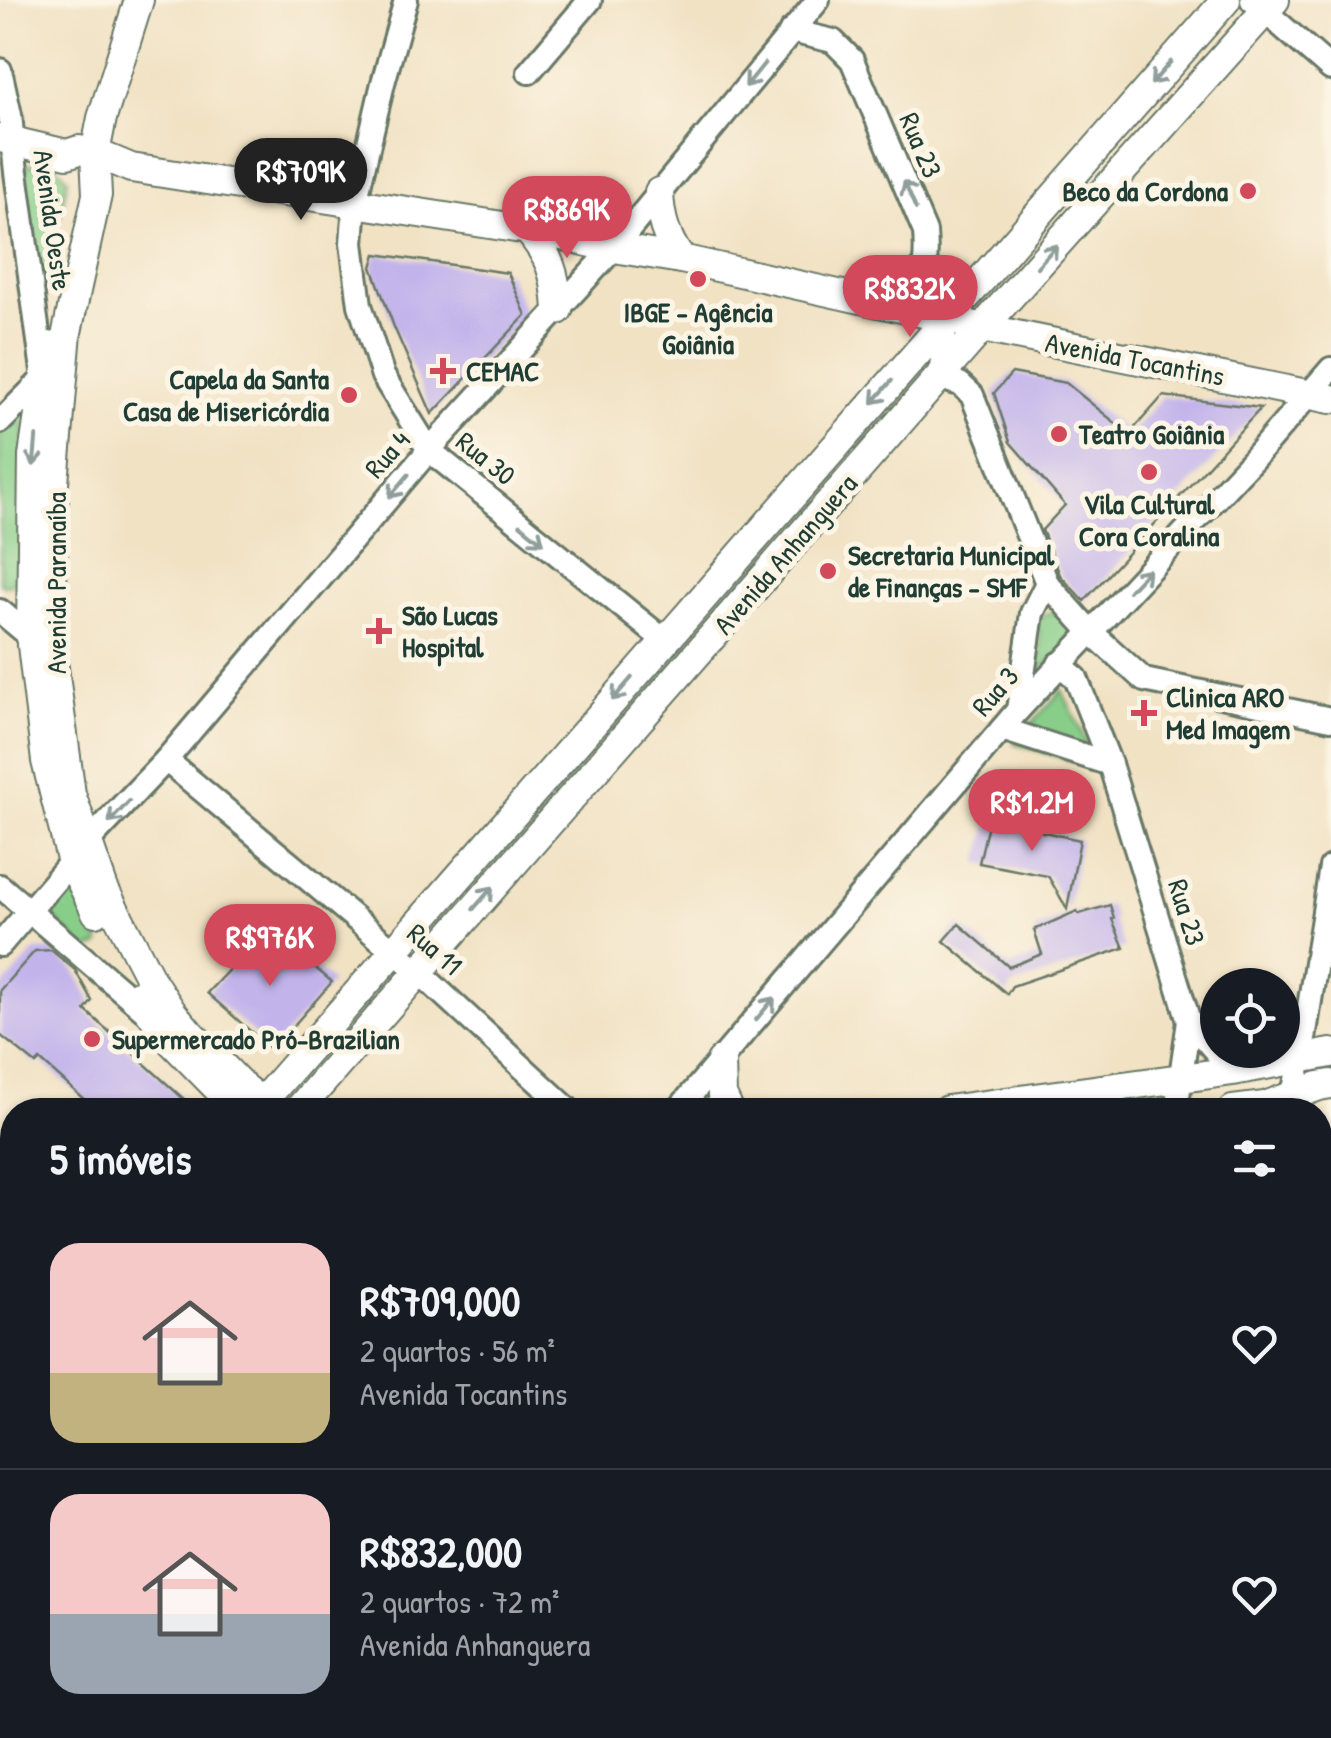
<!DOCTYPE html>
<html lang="pt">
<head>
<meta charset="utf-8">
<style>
  body { margin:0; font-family:"Patrick Hand",sans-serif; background:#242831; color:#f1f3f6; height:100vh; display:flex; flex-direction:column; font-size:38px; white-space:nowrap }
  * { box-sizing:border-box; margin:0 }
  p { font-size:32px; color:#9ea1a6 }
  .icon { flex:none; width:55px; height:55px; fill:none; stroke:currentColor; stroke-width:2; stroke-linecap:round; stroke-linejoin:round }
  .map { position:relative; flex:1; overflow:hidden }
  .details { position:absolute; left:0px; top:1098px; width:1332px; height:642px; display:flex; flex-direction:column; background:#171b24; border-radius:40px 40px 0 0; box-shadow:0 2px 8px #0004 }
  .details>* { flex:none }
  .tools { position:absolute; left:1200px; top:968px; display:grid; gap:20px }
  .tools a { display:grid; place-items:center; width:100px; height:100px; border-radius:50%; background:#171b24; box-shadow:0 2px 8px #0004; font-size:50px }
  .price { position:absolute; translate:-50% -85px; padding:0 22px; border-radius:35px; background:#d1495b; color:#fff; font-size:32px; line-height:65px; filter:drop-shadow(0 2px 5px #0008) }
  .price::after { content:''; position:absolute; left:50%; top:60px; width:30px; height:22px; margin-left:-15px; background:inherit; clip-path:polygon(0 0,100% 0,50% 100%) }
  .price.current { background:#222; color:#fff }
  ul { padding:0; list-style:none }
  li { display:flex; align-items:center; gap:30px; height:250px; padding:0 50px }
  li+li { border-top:2px solid #363941 }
  li span { display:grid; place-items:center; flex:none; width:280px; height:200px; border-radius:30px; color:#555 }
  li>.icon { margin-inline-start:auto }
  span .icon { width:120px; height:120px; fill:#fffc; stroke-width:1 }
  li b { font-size:42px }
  h2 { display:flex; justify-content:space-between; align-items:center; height:120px; padding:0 50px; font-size:42px }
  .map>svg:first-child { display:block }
  .green { fill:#88ce89; stroke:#54865e; stroke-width:2.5 }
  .building { fill:#c2b4eb }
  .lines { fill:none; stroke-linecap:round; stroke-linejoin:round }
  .minor-casing { stroke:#687766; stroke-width:28 }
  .major-casing { stroke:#687766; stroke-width:32 }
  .minor { stroke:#fff; stroke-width:22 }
  .major { stroke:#fff; stroke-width:28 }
  .oneway { stroke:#8f9e9a }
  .poi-dot { fill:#d1495b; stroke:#fcf5e5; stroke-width:4 }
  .labels { text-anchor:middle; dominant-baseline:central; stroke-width:10; stroke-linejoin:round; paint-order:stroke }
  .street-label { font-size:28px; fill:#1f3d34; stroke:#fcf5e5 }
  .poi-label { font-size:28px; font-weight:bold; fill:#1f3d34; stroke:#fcf5e5; text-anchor:start }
</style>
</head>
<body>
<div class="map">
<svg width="1331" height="1738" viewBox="0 0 1331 1738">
  <rect width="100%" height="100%" fill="#fcf5e5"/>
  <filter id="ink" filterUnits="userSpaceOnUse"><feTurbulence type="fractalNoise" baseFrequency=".01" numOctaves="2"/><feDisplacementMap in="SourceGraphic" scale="20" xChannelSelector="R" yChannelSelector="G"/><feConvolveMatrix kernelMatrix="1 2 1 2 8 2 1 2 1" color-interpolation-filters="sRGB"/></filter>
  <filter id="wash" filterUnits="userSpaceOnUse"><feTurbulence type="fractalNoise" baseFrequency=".0048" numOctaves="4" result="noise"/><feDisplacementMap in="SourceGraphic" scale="40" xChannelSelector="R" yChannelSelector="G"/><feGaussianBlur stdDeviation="2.25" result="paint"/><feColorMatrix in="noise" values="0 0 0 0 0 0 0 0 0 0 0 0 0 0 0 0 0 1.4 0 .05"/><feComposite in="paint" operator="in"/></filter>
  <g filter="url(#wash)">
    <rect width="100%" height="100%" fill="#f1e2c4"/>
    <!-- green -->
    <g class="green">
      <path d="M44 162 57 167 68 178 40 306 24 166Z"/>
      <path d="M24 403 25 573 10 585 0 584V425Z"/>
      <path d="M1059 612 1073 623 1075 632 1072 641 1028 683C1046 657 1041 650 1037 620L1048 613Z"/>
      <path d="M1062 690 1099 769 1014 743Z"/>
      <path d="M70 894 78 898 99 940V946L86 950 51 916 57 902Z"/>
      <path d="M12 1441V1588L5 1597 0 1593V1456Z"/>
      <path d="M1331 1500V1738H1321L1309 1728H1320V1515Z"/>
    </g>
    <g id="blocks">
      <!-- building -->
      <g class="building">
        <path d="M376 254 508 273 526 315 432 414 394 327 372 267Z"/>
        <path d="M1012 373 1066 383 1129 434 1163 396 1261 408 1084 601 1060 575 1042 530 1065 505 1010 442 994 393Z"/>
        <path d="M989 820 1080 840 1067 909 1048 876 979 863Z"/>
        <path d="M1110 905 1114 918 1112 919 1124 948 1012 986 1007 994 944 941 959 924 1009 967 1042 954 1034 930 1077 911 1079 914Z"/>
        <path d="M268 928 332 982 272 1050 207 993Z"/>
        <path d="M51 950 75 970 92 1001 85 1010 196 1110H96L40 1060 36 1064 0 1035V990L35 951Z"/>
        <path d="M12 1203V1286L0 1276V1218Z"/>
        <path d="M12 1300V1343L0 1355V1315Z"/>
      </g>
    </g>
  </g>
  <g filter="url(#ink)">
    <use href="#blocks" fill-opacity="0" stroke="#687766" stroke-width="2.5"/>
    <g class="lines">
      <!-- minor casing -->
      <g class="minor-casing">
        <g id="minor">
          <path d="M406 0 383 83 355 203 352 243 360 305 383 376 429 450 665 641"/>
          <path d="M1252 0 1331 69"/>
          <path d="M791 31 833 41 852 60 925 232C928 271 924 288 887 306"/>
          <path d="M0 70 10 115 16 172 44 378 0 422"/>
          <path d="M529 72 590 0"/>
          <path d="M946 318 940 378 960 384 972 395 1047 583 1090 631 1144 680 1331 719"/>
          <path d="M0 611 31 637"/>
          <path d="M1059 664 1076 678 1110 764 1189 1021 1233 1071"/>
          <path d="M1018 710 1032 613 1047 583"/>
          <path d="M1002 729 1110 764"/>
          <path d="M166 760 419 972 569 1110"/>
          <path d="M0 886 148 1013"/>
          <path d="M0 945 88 842 166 760 429 450 614 248 818 0"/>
          <path d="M1290 1107 1301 1058 1331 867"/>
          <path d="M678 1110 1018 710 1253 459 1331 369"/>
          <path d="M1176 1110 1189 1021"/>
          <path d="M1320 1209 1331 1222"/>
          <path d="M1320 1258 1331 1268"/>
          <path d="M1320 1483 1331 1465"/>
          <path d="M507 1728 519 1738"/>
          <path d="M897 1728 908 1738"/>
          <path d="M1281 1728 1293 1738"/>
          <path d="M723 1738 733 1728"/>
          <path d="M1174 1738 1177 1728"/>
        </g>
      </g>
      <!-- major casing -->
      <g class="major-casing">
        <g id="major">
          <path d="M139 0 102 118 95 153 97 195 67 332 54 483 51 646 71 794 104 889 151 980 172 1012 189 1032 245 1089 272 1110"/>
          <path d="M0 138 67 154 79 150 95 153 131 168 554 234 614 248 681 259 946 318 982 328 1331 399"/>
          <path d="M659 192C660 219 666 238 681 259"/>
          <path d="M527 229C550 257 556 273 558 310"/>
          <path d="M49 346 33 456 31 637 46 761 72 863 96 912"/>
          <path d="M138 995 171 1041 239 1110"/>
          <path d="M721 1061 722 1095 729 1110"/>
          <path d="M255 1110 1226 0"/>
          <path d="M298 1110 982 328 1275 0"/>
          <path d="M947 1110 1233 1071 1331 1053"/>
          <path d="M1233 1110 1265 1106 1319 1086 1331 1084"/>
          <path d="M0 1398 12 1384"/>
          <path d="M0 1450 12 1436"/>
          <path d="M0 1613 12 1624"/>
          <path d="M0 1663 12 1674"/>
          <path d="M70 1728 82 1738"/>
          <path d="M129 1728 140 1738"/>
        </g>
      </g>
      <!-- minor -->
      <use href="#minor" class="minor"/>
      <!-- major -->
      <use href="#major" class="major"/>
    </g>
    <!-- one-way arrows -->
    <defs><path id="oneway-shaft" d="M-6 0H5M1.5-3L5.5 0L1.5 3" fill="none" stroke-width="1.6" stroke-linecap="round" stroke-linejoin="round" transform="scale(2.5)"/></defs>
    <g class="oneway">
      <use href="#oneway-shaft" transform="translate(1161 73) rotate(131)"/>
      <use href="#oneway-shaft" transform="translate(755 75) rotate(129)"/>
      <use href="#oneway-shaft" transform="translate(910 195) rotate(-113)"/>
      <use href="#oneway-shaft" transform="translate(1047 256) rotate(-48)"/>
      <use href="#oneway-shaft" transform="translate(882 392) rotate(131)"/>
      <use href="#oneway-shaft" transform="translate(35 451) rotate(95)"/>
      <use href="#oneway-shaft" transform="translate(399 486) rotate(130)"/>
      <use href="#oneway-shaft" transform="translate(532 534) rotate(39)"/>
      <use href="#oneway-shaft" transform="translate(1139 580) rotate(-47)"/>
      <use href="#oneway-shaft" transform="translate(622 689) rotate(131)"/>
      <use href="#oneway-shaft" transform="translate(119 812) rotate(133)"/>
      <use href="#oneway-shaft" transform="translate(483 898) rotate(-49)"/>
      <use href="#oneway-shaft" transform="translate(765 1009) rotate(-50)"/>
    </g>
  </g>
  <!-- markers -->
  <g class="poi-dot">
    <circle cx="1248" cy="191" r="10"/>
    <circle cx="698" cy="279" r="10"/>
    <path d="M438 356h10v10h10v10h-10v10h-10v-10h-10v-10h10z"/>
    <circle cx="349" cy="395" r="10"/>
    <circle cx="1059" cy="434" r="10"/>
    <circle cx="1149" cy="472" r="10"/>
    <circle cx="828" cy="571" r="10"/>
    <path d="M374 616h10v10h10v10h-10v10h-10v-10h-10v-10h10z"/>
    <path d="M1139 698h10v10h10v10h-10v10h-10v-10h-10v-10h10z"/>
    <circle cx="92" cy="1039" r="10"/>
  </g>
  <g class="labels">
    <!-- street labels -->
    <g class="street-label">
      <text transform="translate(921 145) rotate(67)">Rua 23</text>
      <text transform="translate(53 220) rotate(82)">Avenida Oeste</text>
      <text transform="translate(1135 359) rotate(11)">Avenida Tocantins</text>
      <text transform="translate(387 454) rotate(-49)">Rua 4</text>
      <text transform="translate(486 458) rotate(39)">Rua 30</text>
      <text transform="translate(785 554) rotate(-49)">Avenida Anhanguera</text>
      <text transform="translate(56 583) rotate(-90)">Avenida Paranaíba</text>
      <text transform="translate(995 691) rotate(-49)">Rua 3</text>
      <text transform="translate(1187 912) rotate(73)">Rua 23</text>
      <text transform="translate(435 949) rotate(41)">Rua 11</text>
    </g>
    <!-- poi labels -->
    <g class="poi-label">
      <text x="1228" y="191" text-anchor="end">Beco da Cordona</text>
      <text x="698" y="312" text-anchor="middle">IBGE - Agência<tspan x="698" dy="32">Goiânia</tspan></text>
      <text x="466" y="371">CEMAC</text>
      <text x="329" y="379" text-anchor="end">Capela da Santa<tspan x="329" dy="32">Casa de Misericórdia</tspan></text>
      <text x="1079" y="434">Teatro Goiânia</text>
      <text x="1149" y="504" text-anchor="middle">Vila Cultural<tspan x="1149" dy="32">Cora Coralina</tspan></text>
      <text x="848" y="555">Secretaria Municipal<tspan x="848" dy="32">de Finanças - SMF</tspan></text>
      <text x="402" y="615">São Lucas<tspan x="402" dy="32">Hospital</tspan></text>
      <text x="1166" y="697">Clinica ARO<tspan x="1166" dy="32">Med Imagem</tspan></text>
      <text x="112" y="1039">Supermercado Pró-Brazilian</text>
    </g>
  </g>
</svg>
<div class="tools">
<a><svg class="icon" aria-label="locate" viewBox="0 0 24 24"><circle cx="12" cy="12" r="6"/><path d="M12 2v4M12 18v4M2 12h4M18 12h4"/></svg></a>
</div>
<b class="price current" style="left:301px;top:223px">R$709K</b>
<b class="price" style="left:567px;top:261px">R$869K</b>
<b class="price" style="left:910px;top:340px">R$832K</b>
<b class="price" style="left:1032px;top:854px">R$1.2M</b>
<b class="price" style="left:270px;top:989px">R$976K</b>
<section class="details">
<h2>5 imóveis<svg class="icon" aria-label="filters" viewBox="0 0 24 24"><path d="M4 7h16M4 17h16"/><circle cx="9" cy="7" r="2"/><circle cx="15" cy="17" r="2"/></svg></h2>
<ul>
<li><span style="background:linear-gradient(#f6c9c9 65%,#c2b280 0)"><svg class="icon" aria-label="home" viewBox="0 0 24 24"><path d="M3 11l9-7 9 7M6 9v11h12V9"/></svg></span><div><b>R$709,000</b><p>2 quartos · 56 m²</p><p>Avenida Tocantins</p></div><svg class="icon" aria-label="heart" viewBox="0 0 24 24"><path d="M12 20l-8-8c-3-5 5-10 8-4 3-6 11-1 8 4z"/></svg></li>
<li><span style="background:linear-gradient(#f6c9c9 60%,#9aa5b1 0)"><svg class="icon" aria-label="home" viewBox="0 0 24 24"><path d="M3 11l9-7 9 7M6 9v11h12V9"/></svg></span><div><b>R$832,000</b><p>2 quartos · 72 m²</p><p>Avenida Anhanguera</p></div><svg class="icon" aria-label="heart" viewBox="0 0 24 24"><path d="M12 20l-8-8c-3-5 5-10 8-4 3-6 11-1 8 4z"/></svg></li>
</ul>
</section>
</div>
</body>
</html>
